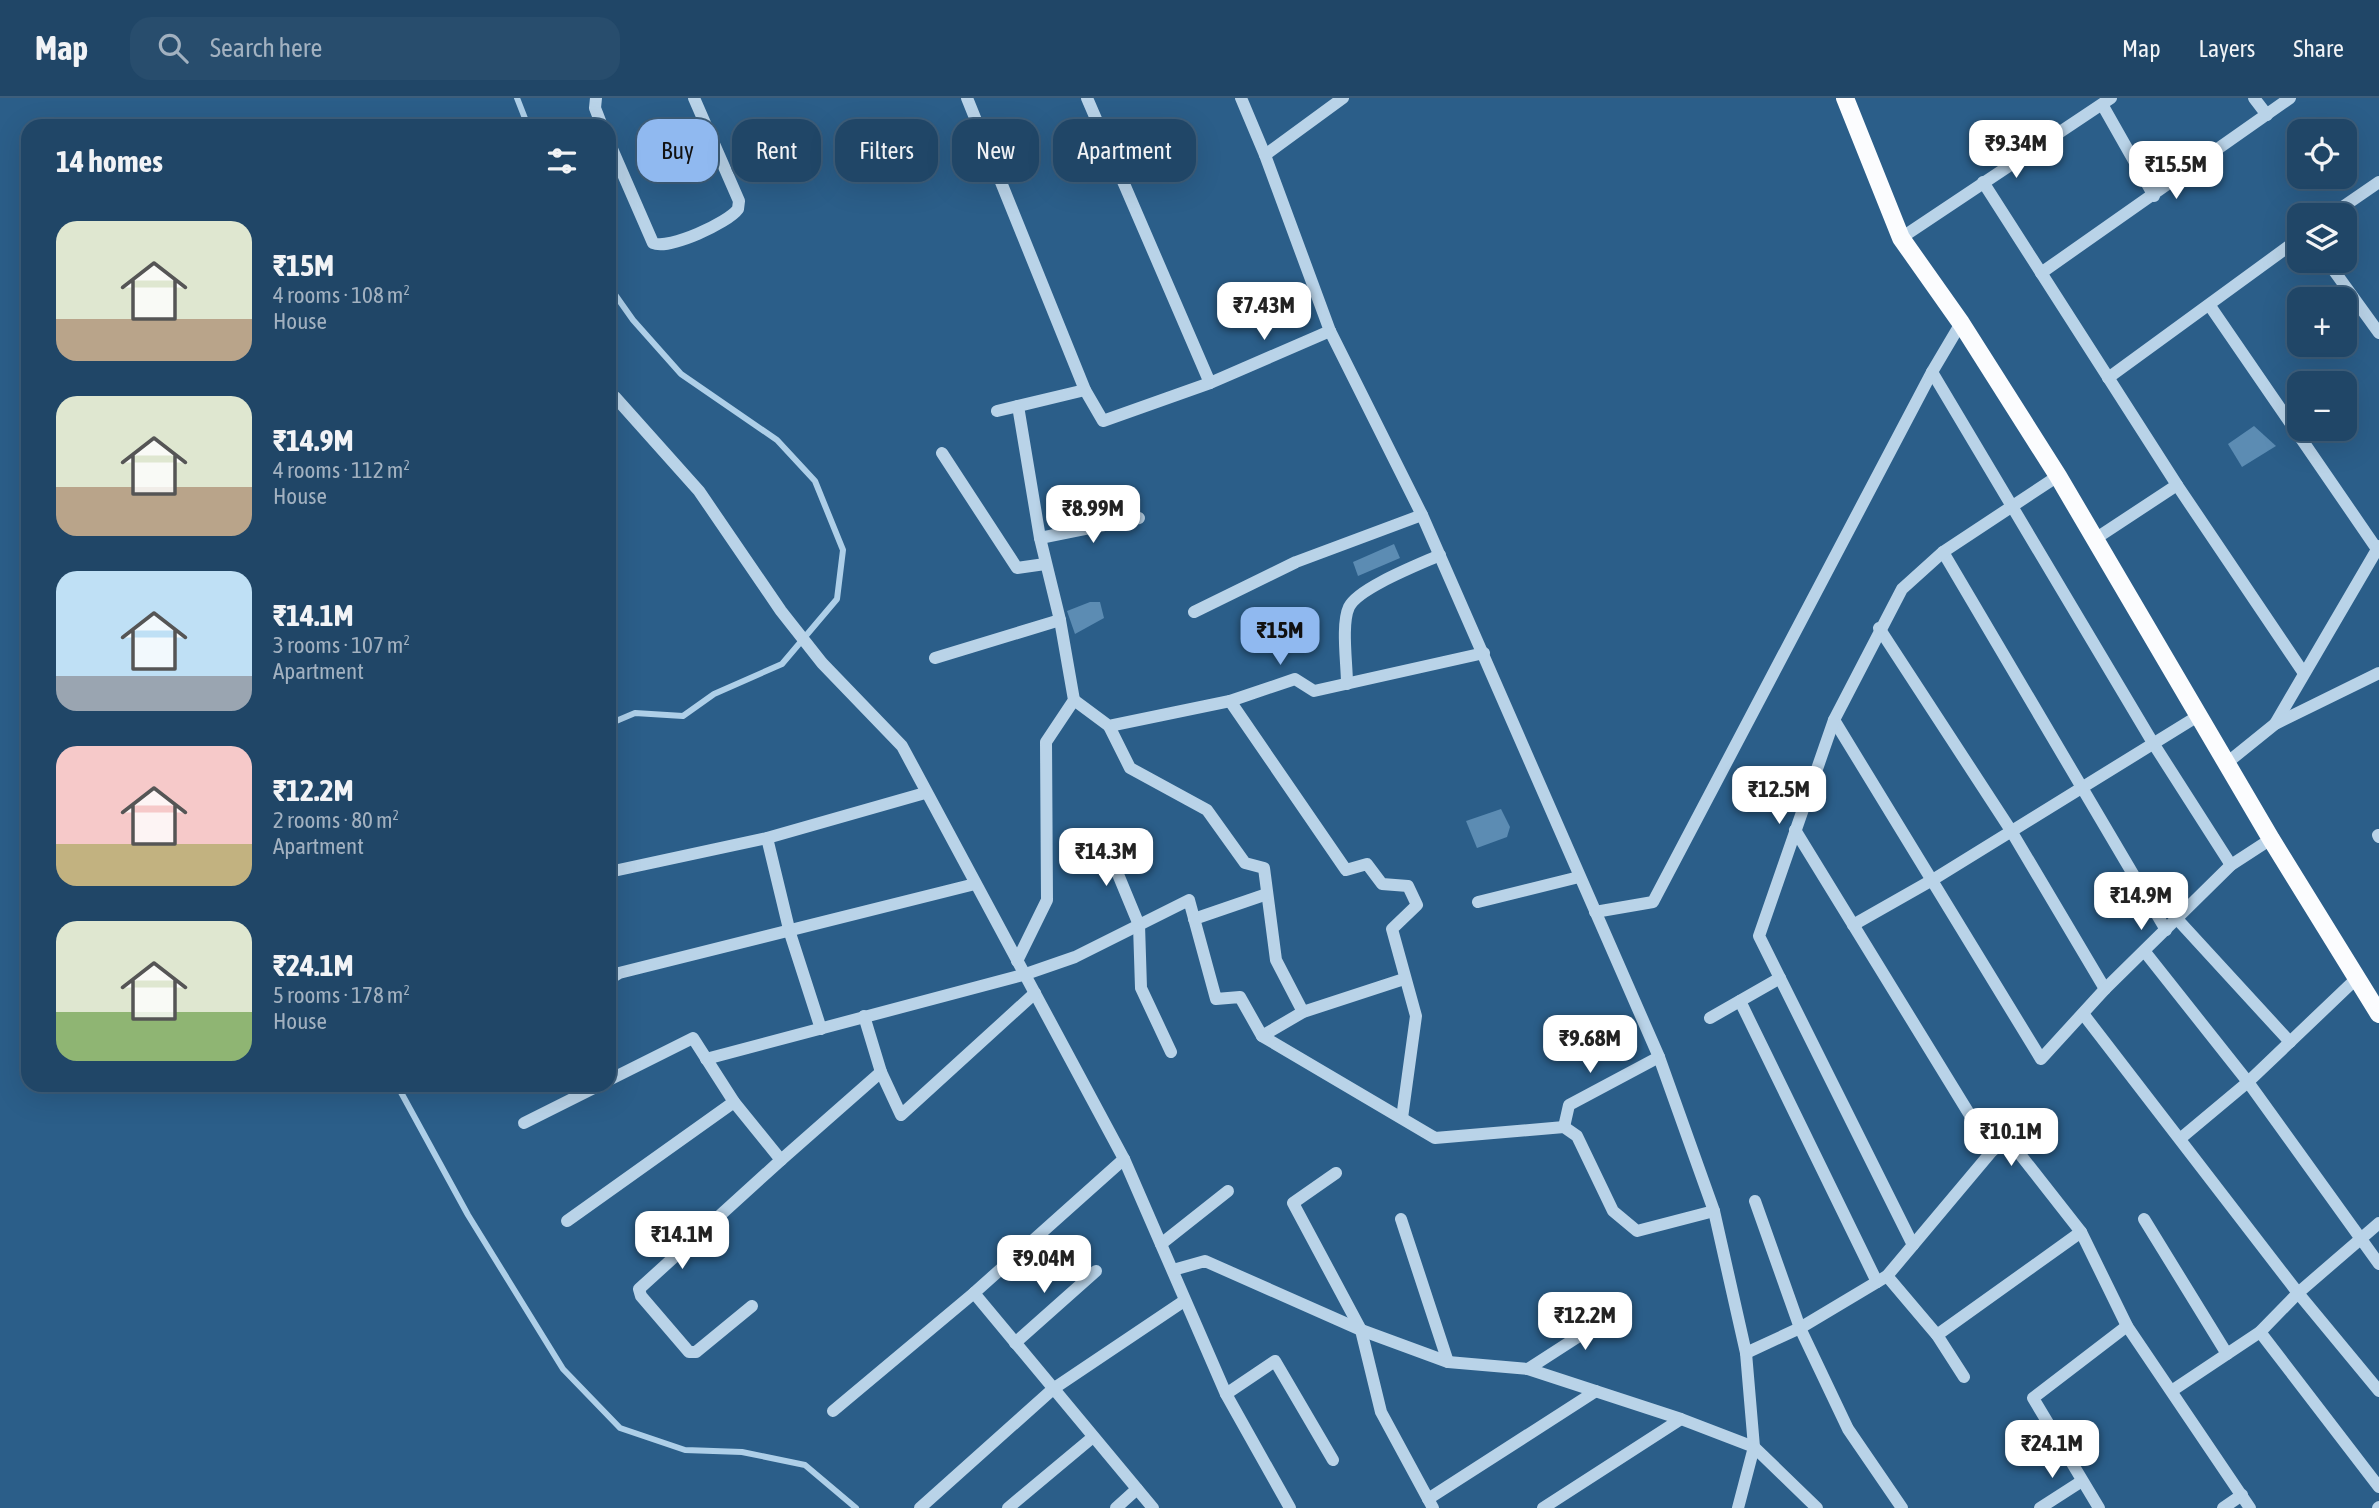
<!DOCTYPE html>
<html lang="en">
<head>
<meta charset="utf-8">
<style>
  body { margin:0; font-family:"Asap Condensed",sans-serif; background:#284d6d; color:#f1f3f6; height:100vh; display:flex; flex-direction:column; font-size:26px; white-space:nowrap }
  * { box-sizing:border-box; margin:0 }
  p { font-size:23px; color:#a2b1c0 }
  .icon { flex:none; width:38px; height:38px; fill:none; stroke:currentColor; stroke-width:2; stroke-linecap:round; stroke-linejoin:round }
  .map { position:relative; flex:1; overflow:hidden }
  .panel { position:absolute; left:21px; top:21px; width:595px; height:973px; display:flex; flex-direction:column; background:#204667; border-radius:21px; box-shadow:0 7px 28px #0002,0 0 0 2px #3d5e7b }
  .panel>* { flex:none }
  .hud { position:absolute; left:637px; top:21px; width:665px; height:63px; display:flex; gap:14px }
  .controls { position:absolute; left:2287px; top:21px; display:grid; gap:14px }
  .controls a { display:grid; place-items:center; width:70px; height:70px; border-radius:14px; background:#204667; box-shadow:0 7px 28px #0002,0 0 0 2px #3d5e7b; font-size:35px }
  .price { position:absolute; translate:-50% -60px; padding:0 16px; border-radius:14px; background:#fff; color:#222; font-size:23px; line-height:46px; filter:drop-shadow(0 2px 4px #0008) }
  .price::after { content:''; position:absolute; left:50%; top:42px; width:21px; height:16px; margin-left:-10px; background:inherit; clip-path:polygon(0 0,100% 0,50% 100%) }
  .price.selected { background:#90b9f0; color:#111 }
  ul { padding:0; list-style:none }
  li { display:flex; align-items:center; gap:21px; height:175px; padding:0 35px }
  li span { display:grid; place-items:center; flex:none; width:196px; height:140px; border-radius:21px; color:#555 }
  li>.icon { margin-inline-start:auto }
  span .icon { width:84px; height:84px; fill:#fffc; stroke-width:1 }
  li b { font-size:30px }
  h2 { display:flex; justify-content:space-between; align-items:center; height:84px; padding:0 35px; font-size:30px }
  .chip { padding:0 24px; border-radius:21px; background:#204667; box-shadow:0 7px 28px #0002,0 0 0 2px #3d5e7b; font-size:24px; line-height:63px }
  .chip.selected { background:#90b9f0; color:#111 }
  header { display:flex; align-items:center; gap:42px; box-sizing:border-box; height:98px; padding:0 35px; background:#204667; border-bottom:2px solid #3d5e7b }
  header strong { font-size:33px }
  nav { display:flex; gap:38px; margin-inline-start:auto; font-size:24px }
  .search { width:490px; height:63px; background:#284d6d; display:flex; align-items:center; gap:18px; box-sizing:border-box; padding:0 24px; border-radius:21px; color:#a2b1c0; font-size:26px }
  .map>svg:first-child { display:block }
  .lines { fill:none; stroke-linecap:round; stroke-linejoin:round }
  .stream { stroke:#aecfe8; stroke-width:6 }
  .building { fill:#5c8cb3 }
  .minor { stroke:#b9d3e8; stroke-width:12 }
  .major { stroke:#fbfcfe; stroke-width:18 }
</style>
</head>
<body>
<header>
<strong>Map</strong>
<div class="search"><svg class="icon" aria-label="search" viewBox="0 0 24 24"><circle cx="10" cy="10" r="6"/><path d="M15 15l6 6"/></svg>Search here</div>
<nav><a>Map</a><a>Layers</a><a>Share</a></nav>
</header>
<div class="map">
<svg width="2379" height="1410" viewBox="0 0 2379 1410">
  <rect width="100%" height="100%" fill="#2b5e89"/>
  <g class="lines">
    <!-- stream -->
    <g class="stream">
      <path d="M517 0 528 28"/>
      <path d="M609 188 633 222 681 276 777 342 815 383 843 452 837 501 782 566 714 596 683 618 635 615 609 626"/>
      <path d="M397 987 468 1117 563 1271 620 1330 685 1352 742 1354 805 1367 856 1410"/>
    </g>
  </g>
  <!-- building -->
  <g class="building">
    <path d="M2254 328 2276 348 2242 369 2228 346Z"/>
    <path d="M1394 446 1400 460 1358 478 1353 464Z"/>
    <path d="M1090 504H1100L1104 520 1075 536 1067 513Z"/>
    <path d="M1501 711 1510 729 1507 739 1477 750 1466 723Z"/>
  </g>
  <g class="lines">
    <!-- minor -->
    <g class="minor">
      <path d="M596 0 595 10 602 28"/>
      <path d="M967 0 1085 292 1103 323 1210 285 1330 233"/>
      <path d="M1087 0 1210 285"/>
      <path d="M1241 0 1265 57 1330 233 1422 417 1659 959 1714 1113 1746 1255 1754 1349 1738 1410"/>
      <path d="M2254 0 2267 17"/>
      <path d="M2103 8 2154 98"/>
      <path d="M609 44 653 145C669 152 728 125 738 111L739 103 694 0"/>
      <path d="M1265 57 1343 0"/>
      <path d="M1983 84 2177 387 2303 574"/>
      <path d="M2331 117 2379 84"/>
      <path d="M1901 140 2111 0"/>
      <path d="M2327 163 2379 235"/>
      <path d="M2041 175 2290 0"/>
      <path d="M2210 208 2379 454"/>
      <path d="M1932 274 2153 645 2231 767"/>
      <path d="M2108 280 2300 140"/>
      <path d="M615 299 699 393 781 513 822 565 902 648 1124 1061 1226 1296 1290 1410"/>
      <path d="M997 313 1085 292"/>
      <path d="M942 355 1017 470 1045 466"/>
      <path d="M1040 440 1139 420"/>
      <path d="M2095 441 2177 387"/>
      <path d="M1943 454 2166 832"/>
      <path d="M1194 514 1296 464 1422 417"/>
      <path d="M1879 530 2010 731 2105 891"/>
      <path d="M935 560 1060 522"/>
      <path d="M1347 586C1347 566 1341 526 1349 509 1358 490 1420 466 1440 457"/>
      <path d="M1074 602 1109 628 1230 603 1295 581 1314 593 1484 555"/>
      <path d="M1230 603 1346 772 1367 766 1382 786 1408 788 1417 807 1392 831 1416 918 1402 1020"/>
      <path d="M1834 622 2041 961 2105 891 2231 767 2271 741"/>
      <path d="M2275 626 2379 448"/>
      <path d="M1109 628 1130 670 1207 712 1245 765 1264 770 1276 862 1303 914"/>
      <path d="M2228 664 2275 626 2379 575"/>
      <path d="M1795 732 1992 1053 2008 1041 2081 1134 2127 1228 2250 1410"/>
      <path d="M2378 737 2379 739"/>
      <path d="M767 740 790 835 821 931"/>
      <path d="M1103 740 1139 827 1141 890 1171 954"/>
      <path d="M609 774 767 740 925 695"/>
      <path d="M1478 804 1579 779"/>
      <path d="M1595 814 1653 804 1932 274 1961 225"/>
      <path d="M1194 821 1267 796"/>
      <path d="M2178 822 2290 944"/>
      <path d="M1853 827 1934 781 2198 618"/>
      <path d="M2145 854 2248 984 2379 1166"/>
      <path d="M1017 863 1047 802 1046 644 1074 602 1060 522 1040 440 1018 308"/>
      <path d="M609 881 619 875 975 786"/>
      <path d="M1740 903 1877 1184"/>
      <path d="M2084 917 2298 1195 2379 1293"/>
      <path d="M864 918 881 974 901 1017 1035 895"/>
      <path d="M1710 920 1780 880"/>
      <path d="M1262 938 1303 914 1404 881"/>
      <path d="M706 961 1023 877 1075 859 1189 802 1216 901 1240 899 1262 938 1435 1040 1564 1029 1577 1038 1613 1113 1637 1133 1714 1113"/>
      <path d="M609 982 693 940 734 1004 781 1062 881 974"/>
      <path d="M524 1025 600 987"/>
      <path d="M1564 1029 1569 1007 1659 959"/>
      <path d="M2181 1040 2248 984 2357 880"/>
      <path d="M1336 1075 1293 1105 1361 1232 1381 1314 1433 1410"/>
      <path d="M1755 1103 1800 1230 1848 1331 1902 1410"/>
      <path d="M1401 1121 1448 1264"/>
      <path d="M2144 1121 2227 1256"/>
      <path d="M567 1123 734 1004"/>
      <path d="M1161 1146 1228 1093"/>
      <path d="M1913 1147 1759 838 1834 622 1902 491 1943 454 2058 378"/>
      <path d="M1173 1172 1205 1163 1361 1232 1448 1264 1528 1271 1681 1321 1754 1349 1817 1410"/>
      <path d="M1887 1178 1937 1237 1964 1279"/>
      <path d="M974 1195 1153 1410"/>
      <path d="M752 1208 696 1254H689L641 1198 639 1191 781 1062"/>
      <path d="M2260 1234 2379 1389"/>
      <path d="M1937 1237 2081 1134"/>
      <path d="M1015 1245 1096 1173"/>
      <path d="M1746 1255 1800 1230 1887 1178 1992 1053"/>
      <path d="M1528 1271 1624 1209"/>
      <path d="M2173 1292 2260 1234 2298 1195 2379 1125"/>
      <path d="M1226 1296 1275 1263 1333 1362"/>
      <path d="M833 1313 974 1195 1124 1061"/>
      <path d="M1428 1401 1596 1293"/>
      <path d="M920 1410 1053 1291 1184 1203"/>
      <path d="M1008 1410 1093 1339"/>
      <path d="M1116 1410 1137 1391"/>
      <path d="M1543 1410 1681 1321"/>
      <path d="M2040 1410 2082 1383"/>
      <path d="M2099 1410 2033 1300 2127 1228"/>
      <path d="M2223 1410 2242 1397"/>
      <path d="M2378 1410 2379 1409"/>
    </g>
    <!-- major -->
    <path class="major" d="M1845 0 1901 140 1961 225 2058 378 2271 741 2379 916"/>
  </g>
</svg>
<div class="controls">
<a><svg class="icon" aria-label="locate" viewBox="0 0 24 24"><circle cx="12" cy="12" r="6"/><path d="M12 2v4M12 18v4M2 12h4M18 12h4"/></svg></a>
<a><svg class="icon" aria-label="layers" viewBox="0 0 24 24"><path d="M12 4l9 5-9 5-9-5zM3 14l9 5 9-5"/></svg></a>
<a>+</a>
<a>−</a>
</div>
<b class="price" style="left:2016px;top:82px">₹9.34M</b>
<b class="price" style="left:2176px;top:103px">₹15.5M</b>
<b class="price" style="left:1264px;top:244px">₹7.43M</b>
<b class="price" style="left:1093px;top:447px">₹8.99M</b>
<b class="price selected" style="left:1280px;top:569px">₹15M</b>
<b class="price" style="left:1779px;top:728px">₹12.5M</b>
<b class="price" style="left:1106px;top:790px">₹14.3M</b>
<b class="price" style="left:2141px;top:834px">₹14.9M</b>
<b class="price" style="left:1590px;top:977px">₹9.68M</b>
<b class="price" style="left:2011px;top:1070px">₹10.1M</b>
<b class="price" style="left:682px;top:1173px">₹14.1M</b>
<b class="price" style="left:1044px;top:1197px">₹9.04M</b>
<b class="price" style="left:1585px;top:1254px">₹12.2M</b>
<b class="price" style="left:2052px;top:1382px">₹24.1M</b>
<div class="hud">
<a class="chip selected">Buy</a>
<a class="chip">Rent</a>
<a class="chip">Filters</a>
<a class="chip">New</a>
<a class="chip">Apartment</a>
</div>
<section class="panel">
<h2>14 homes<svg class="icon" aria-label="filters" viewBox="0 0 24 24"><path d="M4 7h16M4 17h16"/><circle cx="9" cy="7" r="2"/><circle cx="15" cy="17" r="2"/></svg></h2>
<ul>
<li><span style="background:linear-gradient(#dfe7d0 70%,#b9a48a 0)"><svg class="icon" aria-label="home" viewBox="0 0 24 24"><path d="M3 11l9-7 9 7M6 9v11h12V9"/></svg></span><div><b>₹15M</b><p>4 rooms · 108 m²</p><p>House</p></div></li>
<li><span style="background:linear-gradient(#dfe7d0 65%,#b9a48a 0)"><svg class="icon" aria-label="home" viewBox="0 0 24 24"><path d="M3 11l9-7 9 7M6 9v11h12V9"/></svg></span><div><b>₹14.9M</b><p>4 rooms · 112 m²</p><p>House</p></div></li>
<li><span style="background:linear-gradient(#bfe0f5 75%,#9aa5b1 0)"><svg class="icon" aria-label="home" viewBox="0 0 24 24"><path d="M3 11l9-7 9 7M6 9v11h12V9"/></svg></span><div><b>₹14.1M</b><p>3 rooms · 107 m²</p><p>Apartment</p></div></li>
<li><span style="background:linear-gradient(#f6c9c9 70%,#c2b280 0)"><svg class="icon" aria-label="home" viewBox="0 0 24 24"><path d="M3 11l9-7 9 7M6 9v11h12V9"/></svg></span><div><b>₹12.2M</b><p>2 rooms · 80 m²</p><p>Apartment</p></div></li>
<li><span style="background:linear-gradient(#dfe7d0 65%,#8fb573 0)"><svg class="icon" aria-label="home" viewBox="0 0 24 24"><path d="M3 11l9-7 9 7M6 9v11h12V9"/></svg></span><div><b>₹24.1M</b><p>5 rooms · 178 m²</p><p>House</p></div></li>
</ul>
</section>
</div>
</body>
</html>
